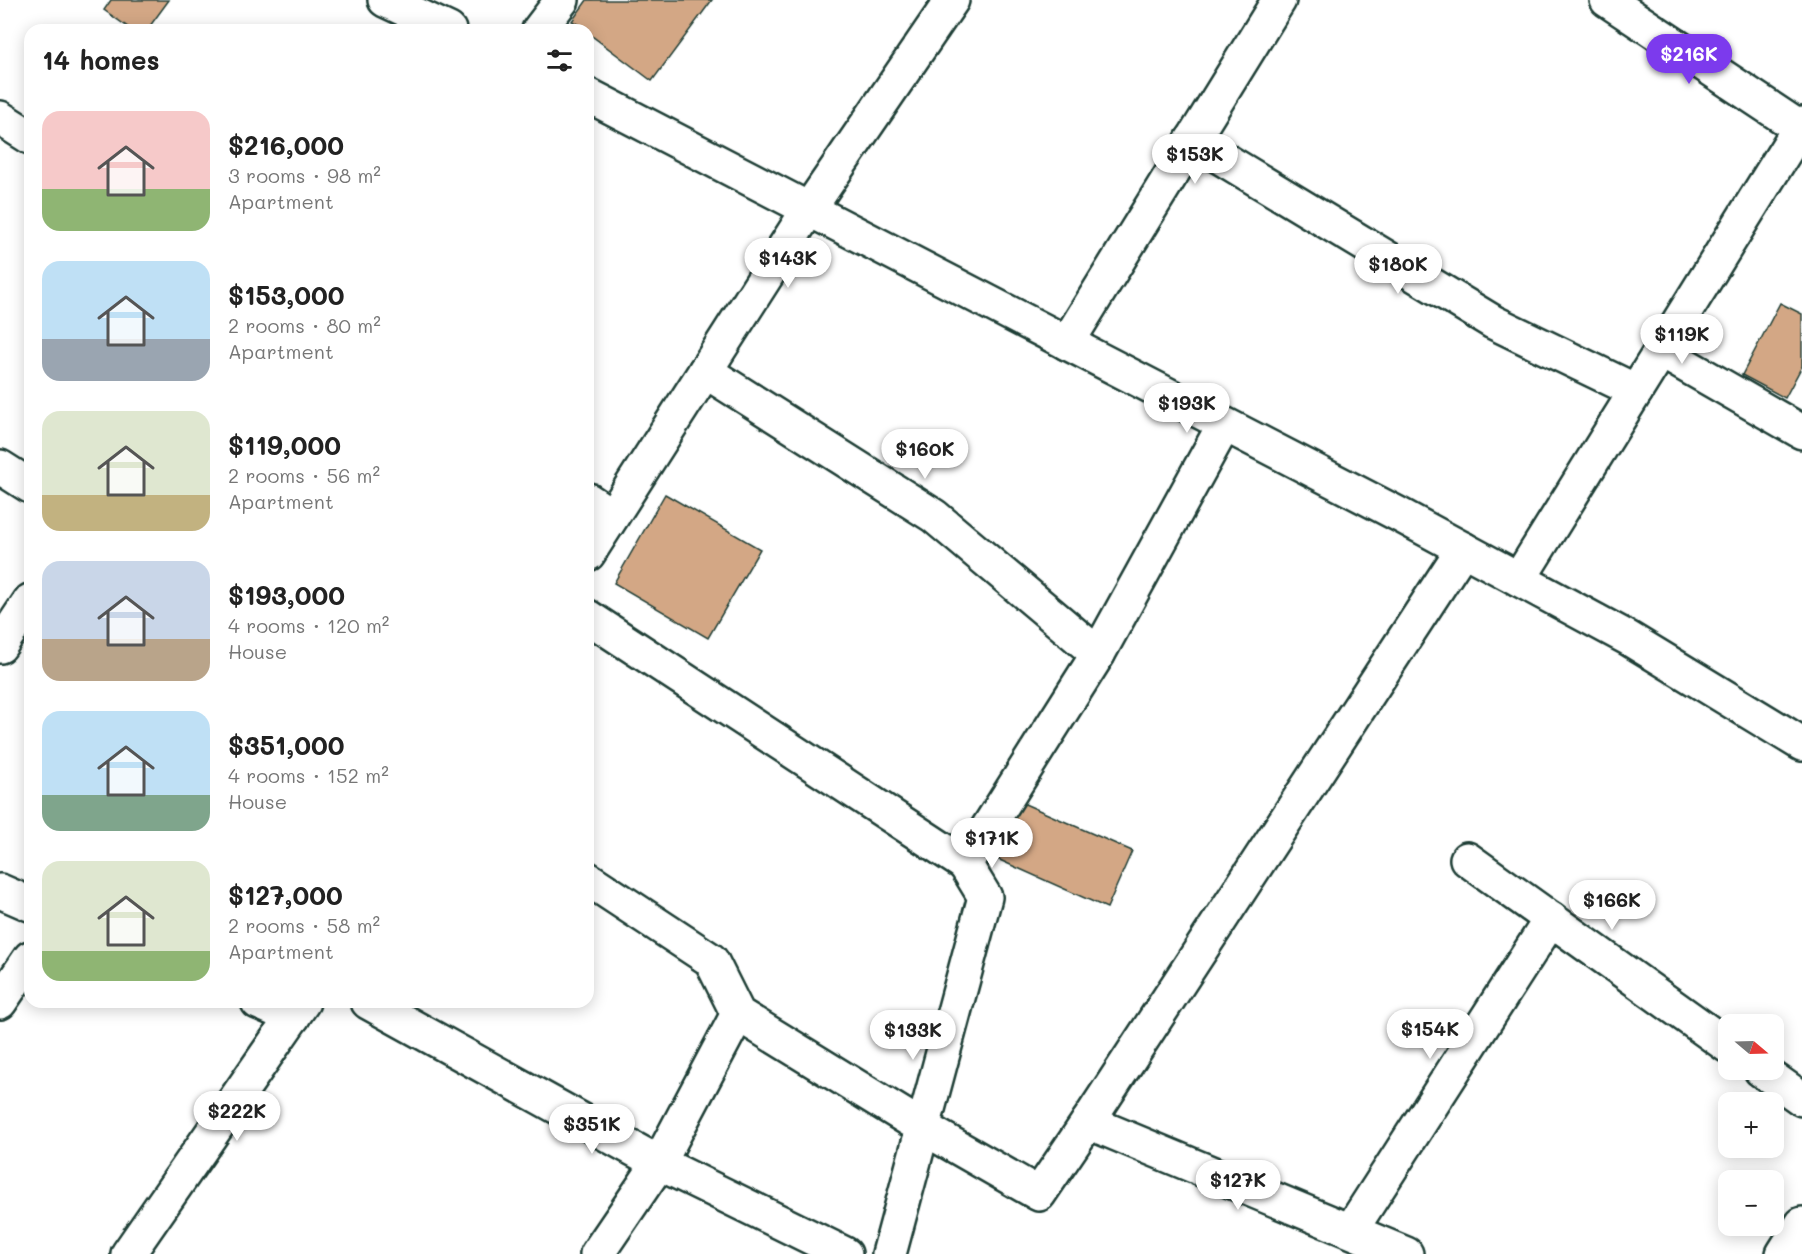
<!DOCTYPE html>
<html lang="en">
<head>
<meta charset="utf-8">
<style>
  body { margin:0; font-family:Mali,sans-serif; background:#f2f2f2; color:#222; height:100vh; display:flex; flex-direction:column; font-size:22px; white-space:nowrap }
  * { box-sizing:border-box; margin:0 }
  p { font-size:20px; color:#767676 }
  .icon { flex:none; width:33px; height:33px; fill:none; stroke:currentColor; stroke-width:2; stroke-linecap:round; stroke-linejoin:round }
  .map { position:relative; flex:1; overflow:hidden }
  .panel { position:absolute; left:24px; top:24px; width:570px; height:984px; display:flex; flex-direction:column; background:#fff; border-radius:18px; box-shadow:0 3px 15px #0003 }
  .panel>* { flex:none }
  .needle { width:39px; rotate:109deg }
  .buttons { position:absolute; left:1718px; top:1014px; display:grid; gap:12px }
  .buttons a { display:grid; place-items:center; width:66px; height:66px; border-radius:12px; background:#fff; box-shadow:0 3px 15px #0003; font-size:30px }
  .price { position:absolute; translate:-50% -51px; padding:0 14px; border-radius:21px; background:#fff; color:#222; font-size:20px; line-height:39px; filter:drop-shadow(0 2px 3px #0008) }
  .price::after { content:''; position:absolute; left:50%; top:36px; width:18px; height:14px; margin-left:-9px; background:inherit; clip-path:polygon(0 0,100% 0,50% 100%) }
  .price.active { background:#7c3aed; color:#fff }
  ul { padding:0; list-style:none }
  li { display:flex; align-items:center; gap:18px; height:150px; padding:0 18px }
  li span { display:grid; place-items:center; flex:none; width:168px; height:120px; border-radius:18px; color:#555 }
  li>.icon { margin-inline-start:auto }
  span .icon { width:72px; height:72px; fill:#fffc; stroke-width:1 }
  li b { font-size:26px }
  h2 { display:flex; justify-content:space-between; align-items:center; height:72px; padding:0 18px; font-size:26px }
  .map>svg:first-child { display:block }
  .building { fill:#d3a785; stroke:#1f3d34; stroke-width:1.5 }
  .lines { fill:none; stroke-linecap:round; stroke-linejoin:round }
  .minor-casing { stroke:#1f3d34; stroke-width:38 }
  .minor { stroke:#fff; stroke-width:33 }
</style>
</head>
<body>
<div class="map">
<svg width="1802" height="1254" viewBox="0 0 1802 1254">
  <rect width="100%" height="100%" fill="#fff"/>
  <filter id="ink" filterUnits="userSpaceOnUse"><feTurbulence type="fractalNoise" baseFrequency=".0167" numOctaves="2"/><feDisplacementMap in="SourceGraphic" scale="12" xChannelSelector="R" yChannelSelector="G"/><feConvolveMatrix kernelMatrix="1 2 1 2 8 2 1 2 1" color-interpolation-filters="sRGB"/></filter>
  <g filter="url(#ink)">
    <!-- building -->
    <g class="building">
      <path d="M111 0H169L147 30H132L104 10Z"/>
      <path d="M587 0H712L652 81 588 33V30L572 21Z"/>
      <path d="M1780 303 1802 314V366L1785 398 1742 375Z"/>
      <path d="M665 494 760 549 708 638 614 583Z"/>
      <path d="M1018 801 1132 851 1107 908 993 857Z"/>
    </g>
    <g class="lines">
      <!-- minor casing -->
      <g class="minor-casing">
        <g id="minor">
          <path d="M385 0 449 30"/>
          <path d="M1607 0 1800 128"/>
          <path d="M539 30 562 0"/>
          <path d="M588 95 1398 514 1628 638 1802 744"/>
          <path d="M0 118 30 137"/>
          <path d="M1192 140 1493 322 1636 391"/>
          <path d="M1067 343 1279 0"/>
          <path d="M1661 351 1802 432"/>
          <path d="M705 371 934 516 1098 654"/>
          <path d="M0 467 30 486"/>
          <path d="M588 500 612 516"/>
          <path d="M588 554 809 209 952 0"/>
          <path d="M1519 579 1802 124"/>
          <path d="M588 617 965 864 1098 654 1224 425"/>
          <path d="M0 646 30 601"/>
          <path d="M1467 859 1728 1046"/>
          <path d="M588 879 711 960 738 1014 922 1127 1039 1194 1088 1122 1463 549"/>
          <path d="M0 891 30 904"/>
          <path d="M0 1002 30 958"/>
          <path d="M258 1002 293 1017"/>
          <path d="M368 1002 659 1163 845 1254"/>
          <path d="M1761 1070 1802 1099"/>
          <path d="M1088 1122 1406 1254"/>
          <path d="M1351 1230 1551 919"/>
          <path d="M128 1254 303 1002"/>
          <path d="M597 1254 659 1163 738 1014"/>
          <path d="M889 1254 985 897 965 864"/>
          <path d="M1783 1254 1802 1224"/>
        </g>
      </g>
      <!-- minor -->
      <use href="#minor" class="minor"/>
    </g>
  </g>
</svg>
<div class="buttons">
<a><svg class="needle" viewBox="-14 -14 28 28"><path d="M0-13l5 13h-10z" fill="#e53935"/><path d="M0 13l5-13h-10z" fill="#767676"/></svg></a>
<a>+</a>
<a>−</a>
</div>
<b class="price active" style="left:1689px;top:85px">$216K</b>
<b class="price" style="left:1195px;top:185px">$153K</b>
<b class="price" style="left:788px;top:289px">$143K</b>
<b class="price" style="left:1398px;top:295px">$180K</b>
<b class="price" style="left:1682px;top:365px">$119K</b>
<b class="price" style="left:1187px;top:434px">$193K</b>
<b class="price" style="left:925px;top:480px">$160K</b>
<b class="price" style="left:992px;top:869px">$171K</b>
<b class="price" style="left:1612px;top:931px">$166K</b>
<b class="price" style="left:1430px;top:1060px">$154K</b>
<b class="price" style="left:913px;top:1061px">$133K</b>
<b class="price" style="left:237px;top:1142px">$222K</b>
<b class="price" style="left:592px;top:1155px">$351K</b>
<b class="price" style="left:1238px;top:1211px">$127K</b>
<section class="panel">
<h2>14 homes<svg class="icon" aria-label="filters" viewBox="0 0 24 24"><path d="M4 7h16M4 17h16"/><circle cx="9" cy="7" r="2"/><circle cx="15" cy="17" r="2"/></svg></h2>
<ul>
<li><span style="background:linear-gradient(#f6c9c9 65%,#8fb573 0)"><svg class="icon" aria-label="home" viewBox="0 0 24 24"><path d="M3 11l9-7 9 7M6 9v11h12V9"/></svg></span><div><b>$216,000</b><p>3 rooms · 98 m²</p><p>Apartment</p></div></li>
<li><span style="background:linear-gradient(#bfe0f5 65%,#9aa5b1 0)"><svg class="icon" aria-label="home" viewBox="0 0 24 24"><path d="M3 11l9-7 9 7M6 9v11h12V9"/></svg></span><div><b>$153,000</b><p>2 rooms · 80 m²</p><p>Apartment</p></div></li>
<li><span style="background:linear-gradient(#dfe7d0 70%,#c2b280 0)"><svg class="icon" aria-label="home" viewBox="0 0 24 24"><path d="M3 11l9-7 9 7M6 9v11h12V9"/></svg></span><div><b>$119,000</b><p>2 rooms · 56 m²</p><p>Apartment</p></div></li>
<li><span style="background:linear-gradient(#c9d6e8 65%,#b9a48a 0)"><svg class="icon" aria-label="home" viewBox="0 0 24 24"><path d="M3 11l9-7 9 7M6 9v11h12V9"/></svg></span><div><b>$193,000</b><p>4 rooms · 120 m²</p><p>House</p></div></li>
<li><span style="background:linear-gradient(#bfe0f5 70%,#7fa58c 0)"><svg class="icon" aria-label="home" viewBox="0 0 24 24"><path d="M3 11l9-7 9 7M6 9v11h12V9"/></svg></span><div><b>$351,000</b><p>4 rooms · 152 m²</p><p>House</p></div></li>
<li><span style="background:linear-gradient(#dfe7d0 75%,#8fb573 0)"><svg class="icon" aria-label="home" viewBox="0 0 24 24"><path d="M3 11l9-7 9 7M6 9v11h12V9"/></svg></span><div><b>$127,000</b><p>2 rooms · 58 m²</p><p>Apartment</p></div></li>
</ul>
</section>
</div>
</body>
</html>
